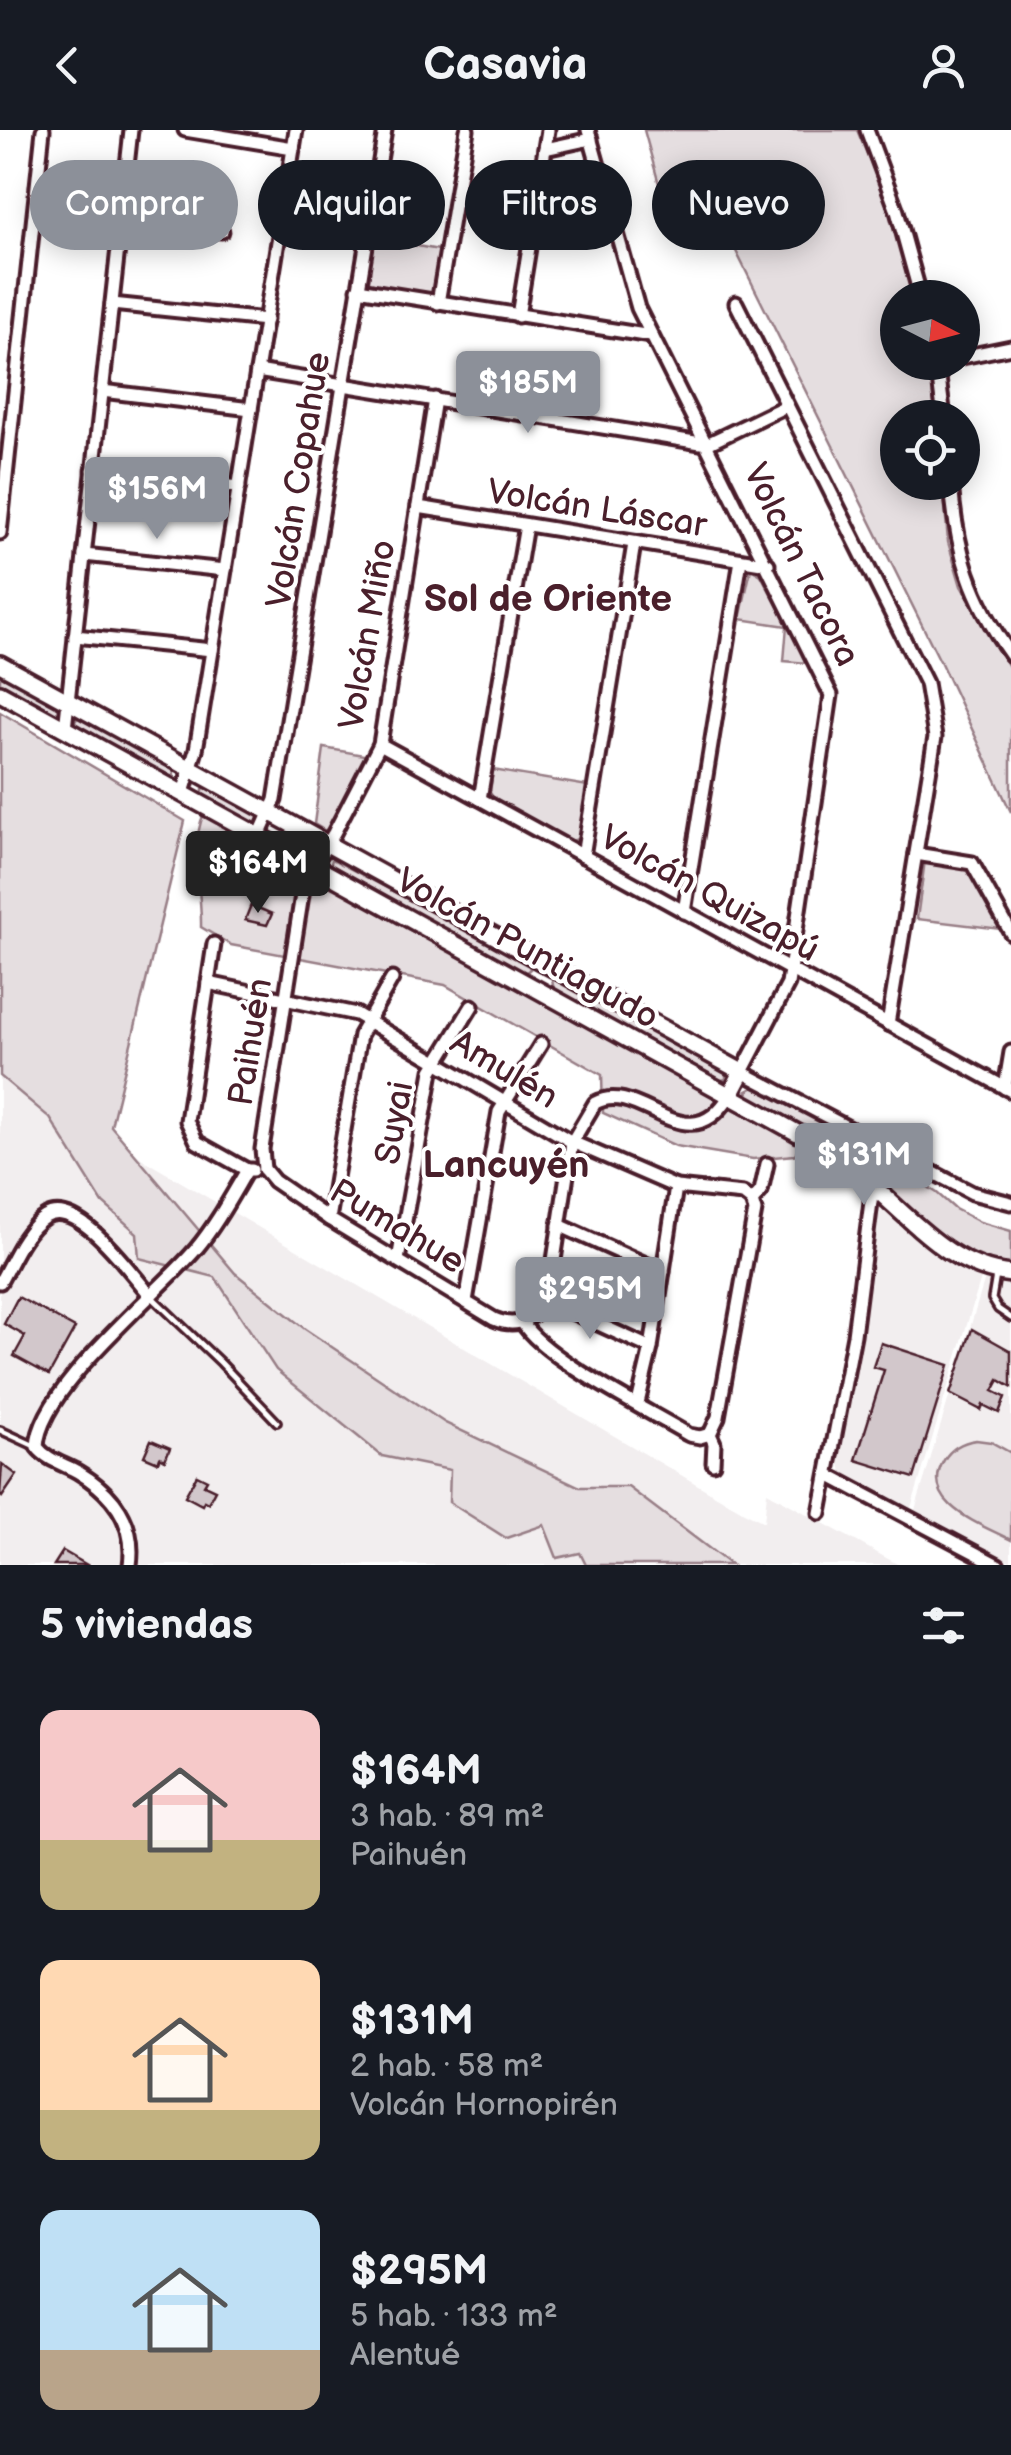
<!DOCTYPE html>
<html lang="es">
<head>
<meta charset="utf-8">
<style>
  body { margin:0; font-family:"Balsamiq Sans",sans-serif; background:#20242c; color:#f1f3f6; height:100vh; display:flex; flex-direction:column; font-size:38px; white-space:nowrap }
  * { box-sizing:border-box; margin:0 }
  p { font-size:32px; color:#9ea1a6 }
  .icon { flex:none; width:55px; height:55px; fill:none; stroke:currentColor; stroke-width:2; stroke-linecap:round; stroke-linejoin:round }
  .map { position:relative; height:1435px; overflow:hidden }
  .drawer { display:flex; flex-direction:column; background:#171b24; flex:1 }
  .drawer>* { flex:none }
  .hud { position:absolute; left:30px; top:30px; width:952px; height:90px; display:flex; gap:20px }
  .needle { width:65px; rotate:96deg }
  .buttons { position:absolute; left:880px; top:150px; display:grid; gap:20px }
  .buttons a { display:grid; place-items:center; width:100px; height:100px; border-radius:50%; background:#171b24; box-shadow:0 5px 25px #0003; font-size:50px }
  .price { position:absolute; translate:-50% -85px; padding:0 22px; border-radius:10px; background:#8c9099; color:#fff; font-size:32px; line-height:65px; filter:drop-shadow(0 2px 5px #0008) }
  .price::after { content:''; position:absolute; left:50%; top:60px; width:30px; height:22px; margin-left:-15px; background:inherit; clip-path:polygon(0 0,100% 0,50% 100%) }
  .price.current { background:#222; color:#fff }
  ul { padding:0; list-style:none }
  li { display:flex; align-items:center; gap:30px; height:250px; padding:0 40px }
  li span { display:grid; place-items:center; flex:none; width:280px; height:200px; border-radius:20px; color:#555 }
  li>.icon { margin-inline-start:auto }
  span .icon { width:120px; height:120px; fill:#fffc; stroke-width:1 }
  li b { font-size:42px }
  h2 { display:flex; justify-content:space-between; align-items:center; height:120px; padding:0 40px; font-size:42px }
  .pill { padding:0 35px; border-radius:45px; background:#171b24; box-shadow:0 5px 25px #0003; font-size:35px; line-height:90px }
  .pill.current { background:#8c9099; color:#fff }
  header { display:flex; justify-content:space-between; align-items:center; height:130px; padding:0 40px; background:#171b24; font-size:45px; font-weight:800 }
  .map>svg:first-child { display:block }
  .built { fill:#f2eeef }
  .green { fill:#e5dee0; stroke:#987e86; stroke-width:2.5 }
  .building { fill:#d2c7cb; stroke:#4a1f2b; stroke-width:2.5 }
  .lines { fill:none; stroke-linecap:round; stroke-linejoin:round }
  .lane-casing { stroke:#4a1f2b; stroke-width:12 }
  .street-casing { stroke:#4a1f2b; stroke-width:19 }
  .secondary-casing { stroke:#4a1f2b; stroke-width:22 }
  .lane { stroke:#fff; stroke-width:5 }
  .street { stroke:#fff; stroke-width:11 }
  .secondary { stroke:#fff; stroke-width:15 }
  .labels { text-anchor:middle; dominant-baseline:central; stroke-width:8; stroke-linejoin:round; paint-order:stroke }
  .street-label { font-size:35px; fill:#4a1f2b; stroke:#fff }
  .neighbourhood-label { font-size:38px; font-weight:bold; fill:#4a1f2b; stroke:#fff }
</style>
</head>
<body>
<header><svg class="icon" aria-label="back" viewBox="0 0 24 24"><path d="M15 5l-7 7 7 7"/></svg>Casavia<svg class="icon" aria-label="person" viewBox="0 0 24 24"><circle cx="12" cy="8" r="4"/><path d="M4 21q1-7 8-7t8 7"/></svg></header>
<div class="map">
<svg width="1011" height="1435" viewBox="0 0 1011 1435">
  <rect width="100%" height="100%" fill="#fff"/>
  <filter id="ink" filterUnits="userSpaceOnUse"><feTurbulence type="fractalNoise" baseFrequency=".01" numOctaves="2"/><feDisplacementMap in="SourceGraphic" scale="20" xChannelSelector="R" yChannelSelector="G"/><feConvolveMatrix kernelMatrix="1 2 1 2 8 2 1 2 1" color-interpolation-filters="sRGB"/></filter>
  <g filter="url(#ink)">
    <!-- built -->
    <g class="built">
      <path d="M0 930 147 1032 744 1382 764 1392 767 1362 899 1435H0Z"/>
      <path d="M882 1080 888 1081 930 1121 982 1145 911 1378 854 1350 842 1341 837 1326 875 1086Z"/>
      <path d="M986 1145 1011 1148V1432L915 1380Z"/>
    </g>
    <!-- green -->
    <g class="green">
      <path d="M644 0H857L893 86 914 167 898 168V232L929 233 936 287 898 288V352L943 353 948 412 961 456 1011 540V682L940 531 729 107 675 112Z"/>
      <path d="M373 108 439 120 433 163 429 165 369 152Z"/>
      <path d="M751 439 761 445 808 533 784 531 787 496 740 489Z"/>
      <path d="M0 541 59 574V583L52 584 0 554Z"/>
      <path d="M0 582 185 691 111 996 235 1143 305 1199 445 1293 580 1357H628L731 1435H586L580 1423 557 1428 544 1395 506 1408 449 1372 450 1340 382 1326 276 1240 215 1147 139 1128 137 1103 103 1073 50 988 0 946Z"/>
      <path d="M78 587 173 636 174 646 168 647 77 598 74 593Z"/>
      <path d="M324 618 364 625 365 629 327 702 314 694Z"/>
      <path d="M493 640 588 656 580 708 572 711 493 668 490 662Z"/>
      <path d="M208 656 261 684 263 688 258 696 255 695 203 667V659Z"/>
      <path d="M204 683 803 1014 794 1025 753 1029 676 1016 603 983 602 945C550 915 497 885 445 855L231 815 201 797C202 758 189 719 204 683Z"/>
      <path d="M332 729 528 833 530 839 524 844 330 737Z"/>
      <path d="M925 730 968 735 1001 799 917 789Z"/>
      <path d="M552 850H559L726 942V949L718 951 554 860Z"/>
      <path d="M755 957 866 1017 937 1063 955 1079 980 1092 1011 1101V1138L961 1123 751 970 747 961Z"/>
      <path d="M976 1310 991 1312 1011 1323V1410C983 1395 918 1374 944 1330 951 1318 963 1312 976 1310Z"/>
    </g>
    <!-- building -->
    <g class="building">
      <path d="M251 775 272 784 267 795 245 790Z"/>
      <path d="M18 1167 75 1198 49 1245 14 1226 25 1206 4 1194Z"/>
      <path d="M972 1199 1011 1221V1257L999 1250 993 1261 1005 1267 999 1283 983 1275 981 1280 950 1264Z"/>
      <path d="M881 1213 949 1235 914 1348 856 1330 884 1240 873 1237Z"/>
      <path d="M151 1310 170 1318 165 1330 160 1327 158 1332 144 1326Z"/>
      <path d="M2 1334 17 1345 2 1367 0 1365Z"/>
      <path d="M197 1345 207 1350 204 1355 215 1360 208 1373 204 1371 202 1375 185 1366Z"/>
      <path d="M63 1421 87 1435H54Z"/>
    </g>
    <g class="lines">
      <!-- lane casing -->
      <g class="lane-casing">
        <g id="lane">
          <path d="M996 1145 992 1169 998 1179 1011 1188"/>
          <path d="M153 1168 221 1233 277 1292"/>
          <path d="M0 1300 37 1317"/>
        </g>
      </g>
      <!-- street casing -->
      <g class="street-casing">
        <g id="street">
          <path d="M185 0 293 18"/>
          <path d="M588 0 638 178 831 565 788 854 742 942 972 1063 1011 1073"/>
          <path d="M867 0 897 81 921 168"/>
          <path d="M545 19 591 9"/>
          <path d="M121 91 222 101"/>
          <path d="M358 159 651 206"/>
          <path d="M438 173 467 0"/>
          <path d="M736 173 926 553 935 607 888 894"/>
          <path d="M112 174 266 190"/>
          <path d="M518 186 548 0"/>
          <path d="M962 227 1011 217"/>
          <path d="M937 232 944 288"/>
          <path d="M257 241 707 314 786 276"/>
          <path d="M102 261 251 279"/>
          <path d="M93 340 239 357"/>
          <path d="M951 352C956 421 971 469 1011 525"/>
          <path d="M418 377 768 434"/>
          <path d="M0 403 43 0"/>
          <path d="M84 425 225 440"/>
          <path d="M75 506 212 520"/>
          <path d="M65 599 131 0"/>
          <path d="M380 614 1011 961"/>
          <path d="M183 663 196 620 296 0"/>
          <path d="M480 669 526 395"/>
          <path d="M259 706 275 670 385 0"/>
          <path d="M916 724 972 733 1011 803"/>
          <path d="M583 726 634 414"/>
          <path d="M684 782 741 430"/>
          <path d="M214 814 187 991 197 1012 247 1040H252"/>
          <path d="M208 853 356 884 572 1012 676 1057 743 1064 752 1071"/>
          <path d="M1005 958 1011 922"/>
          <path d="M264 1039 262 1019 304 752 334 703 380 614 435 269"/>
          <path d="M264 1039 274 1051 329 1089 494 1189C519 1200 538 1187 549 1163L572 1012 595 973C640 948 687 1036 730 965"/>
          <path d="M329 1089 360 905 392 849"/>
          <path d="M559 1095 663 1142"/>
          <path d="M398 1130 432 941 472 876"/>
          <path d="M0 1152C12 1131 24 1100 45 1087 78 1066 131 1144 151 1166"/>
          <path d="M546 1170 651 1218"/>
          <path d="M466 1171 499 982 541 914"/>
          <path d="M522 1192C544 1229 648 1280 689 1305L700 1307 710 1304"/>
          <path d="M638 1273 651 1218 676 1057"/>
          <path d="M713 1333 714 1313 710 1304 718 1287 755 1081 752 1071 761 1061 767 1034"/>
          <path d="M828 1345 998 1435"/>
          <path d="M820 1383 854 1205 873 1056"/>
          <path d="M130 1435C136 1393 113 1363 78 1342 64 1334 47 1330 37 1317 39 1258 157 1165 196 1119 216 1095 231 1067 247 1040"/>
        </g>
      </g>
      <!-- secondary casing -->
      <g class="secondary-casing">
        <g id="secondary">
          <path d="M0 534 742 942 730 965"/>
          <path d="M0 563 801 1005C827 1020 853 1039 876 1059 918 1096 953 1138 1011 1144"/>
        </g>
      </g>
      <!-- lane -->
      <use href="#lane" class="lane"/>
      <!-- street -->
      <use href="#street" class="street"/>
      <!-- secondary -->
      <use href="#secondary" class="secondary"/>
    </g>
  </g>
  <g class="labels">
    <!-- street labels -->
    <g class="street-label">
      <text transform="translate(299 350) rotate(-81)">Volcán Copahue</text>
      <text transform="translate(597 379) rotate(9)">Volcán Láscar</text>
      <text transform="translate(801 435) rotate(64)">Volcán Tacora</text>
      <text transform="translate(368 505) rotate(-80)">Volcán Miño</text>
      <text transform="translate(709 764) rotate(29)">Volcán Quizapú</text>
      <text transform="translate(527 819) rotate(29)">Volcán Puntiagudo</text>
      <text transform="translate(251 912) rotate(-81)">Paihuén</text>
      <text transform="translate(504 940) rotate(31)">Amulén</text>
      <text transform="translate(395 993) rotate(-80)">Suyai</text>
      <text transform="translate(397 1097) rotate(31)">Pumahue</text>
    </g>
    <!-- neighbourhood labels -->
    <g class="neighbourhood-label">
      <text x="548" y="469">Sol de Oriente</text>
      <text x="506" y="1035">Lancuyén</text>
    </g>
  </g>
</svg>
<div class="buttons">
<a><svg class="needle" viewBox="-14 -14 28 28"><path d="M0-13l5 13h-10z" fill="#e53935"/><path d="M0 13l5-13h-10z" fill="#9ea1a6"/></svg></a>
<a><svg class="icon" aria-label="locate" viewBox="0 0 24 24"><circle cx="12" cy="12" r="6"/><path d="M12 2v4M12 18v4M2 12h4M18 12h4"/></svg></a>
</div>
<b class="price" style="left:528px;top:306px">$185M</b>
<b class="price" style="left:157px;top:412px">$156M</b>
<b class="price current" style="left:258px;top:786px">$164M</b>
<b class="price" style="left:864px;top:1078px">$131M</b>
<b class="price" style="left:590px;top:1212px">$295M</b>
<div class="hud">
<a class="pill current">Comprar</a>
<a class="pill">Alquilar</a>
<a class="pill">Filtros</a>
<a class="pill">Nuevo</a>
</div>
</div>
<section class="drawer">
<h2>5 viviendas<svg class="icon" aria-label="filters" viewBox="0 0 24 24"><path d="M4 7h16M4 17h16"/><circle cx="9" cy="7" r="2"/><circle cx="15" cy="17" r="2"/></svg></h2>
<ul>
<li><span style="background:linear-gradient(#f6c9c9 65%,#c2b280 0)"><svg class="icon" aria-label="home" viewBox="0 0 24 24"><path d="M3 11l9-7 9 7M6 9v11h12V9"/></svg></span><div><b>$164M</b><p>3 hab. · 89 m²</p><p>Paihuén</p></div></li>
<li><span style="background:linear-gradient(#ffd9b3 75%,#c2b280 0)"><svg class="icon" aria-label="home" viewBox="0 0 24 24"><path d="M3 11l9-7 9 7M6 9v11h12V9"/></svg></span><div><b>$131M</b><p>2 hab. · 58 m²</p><p>Volcán Hornopirén</p></div></li>
<li><span style="background:linear-gradient(#bfe0f5 70%,#b9a48a 0)"><svg class="icon" aria-label="home" viewBox="0 0 24 24"><path d="M3 11l9-7 9 7M6 9v11h12V9"/></svg></span><div><b>$295M</b><p>5 hab. · 133 m²</p><p>Alentué</p></div></li>
</ul>
</section>
</body>
</html>
